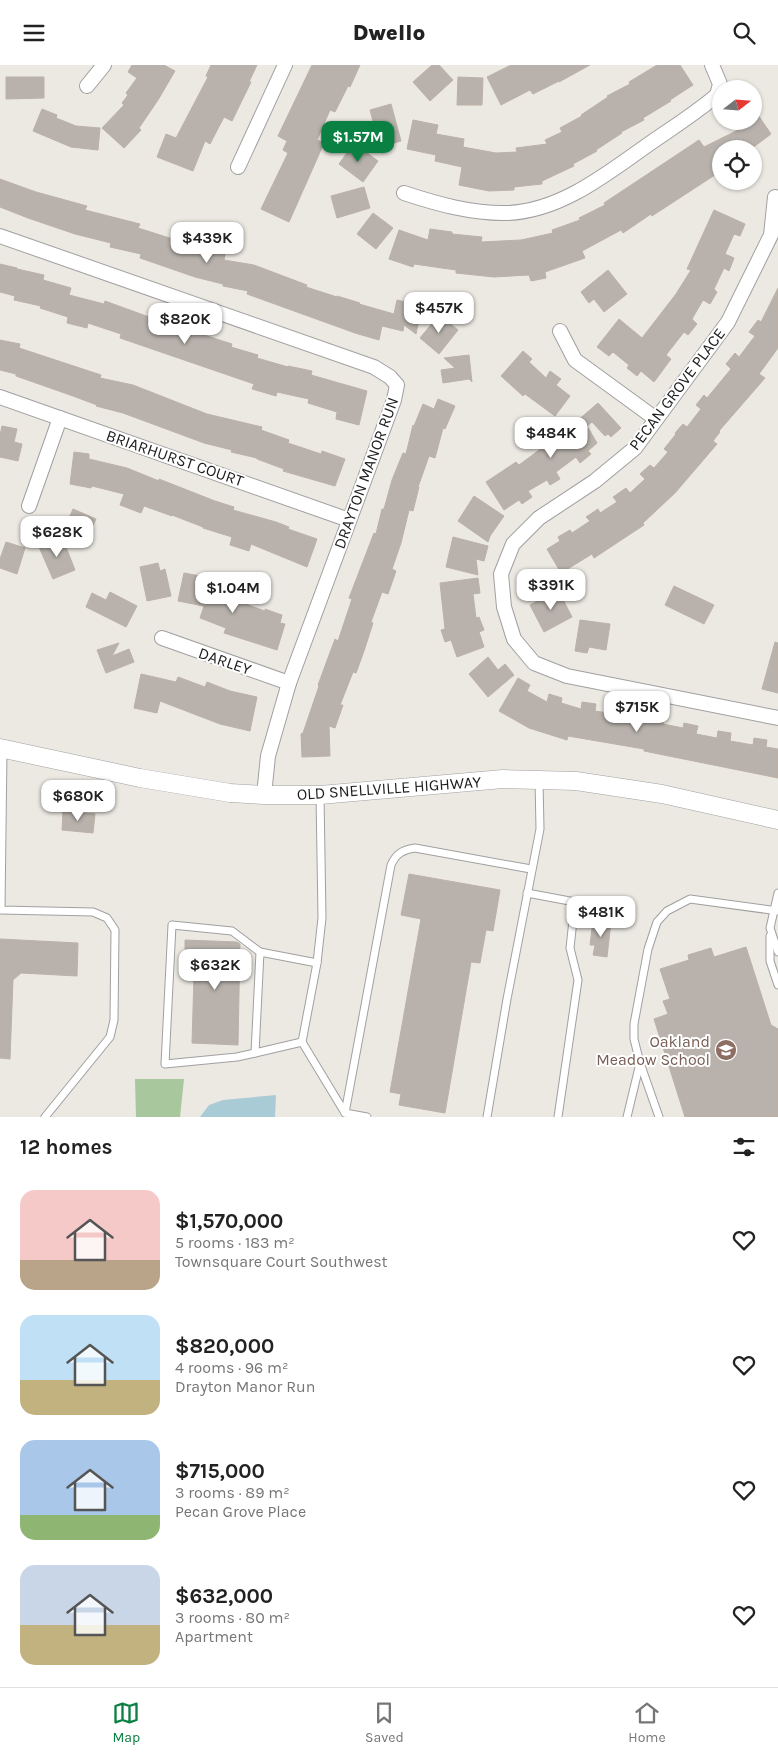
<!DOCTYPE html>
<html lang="en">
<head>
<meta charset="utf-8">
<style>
  body { margin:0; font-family:Karla,sans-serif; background:#f2f2f2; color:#222; height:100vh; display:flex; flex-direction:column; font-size:19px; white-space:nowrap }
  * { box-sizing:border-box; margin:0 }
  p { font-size:16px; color:#767676 }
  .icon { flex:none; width:28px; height:28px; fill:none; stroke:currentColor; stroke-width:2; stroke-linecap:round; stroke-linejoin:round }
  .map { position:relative; height:1052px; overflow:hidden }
  .drawer { display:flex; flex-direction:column; background:#fff; flex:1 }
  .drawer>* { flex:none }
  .needle { width:32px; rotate:73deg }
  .buttons { position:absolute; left:712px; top:15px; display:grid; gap:10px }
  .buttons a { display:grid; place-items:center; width:50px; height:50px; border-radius:50%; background:#fff; box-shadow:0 1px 4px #0004; font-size:25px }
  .price { position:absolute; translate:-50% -42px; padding:0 11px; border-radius:10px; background:#fff; color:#222; font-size:16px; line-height:32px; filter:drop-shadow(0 1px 2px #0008) }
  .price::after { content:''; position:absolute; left:50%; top:30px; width:15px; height:11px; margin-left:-8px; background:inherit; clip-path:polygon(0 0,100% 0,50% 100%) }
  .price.current { background:#0b8043; color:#fff }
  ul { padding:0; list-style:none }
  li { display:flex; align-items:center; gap:15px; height:125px; padding:0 20px }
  li span { display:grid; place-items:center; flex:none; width:140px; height:100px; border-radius:15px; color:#555 }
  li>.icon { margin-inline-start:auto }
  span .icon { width:60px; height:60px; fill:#fffc; stroke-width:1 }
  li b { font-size:21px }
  h2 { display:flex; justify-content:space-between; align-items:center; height:60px; padding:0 20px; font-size:21px }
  header { display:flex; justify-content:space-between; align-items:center; height:65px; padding:0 20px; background:#fff; font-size:22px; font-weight:800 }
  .menu { display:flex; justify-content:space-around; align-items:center; height:70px; border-top:1px solid #e0e0e0; background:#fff; font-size:14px; color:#767676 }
  .menu a { display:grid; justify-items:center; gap:2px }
  .menu .current { color:#0b8043 }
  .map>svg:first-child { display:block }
  .forest { fill:#a9c79c }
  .water { fill:#a8cbd5 }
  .building { fill:#b9b2ac; stroke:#bcb1a7 }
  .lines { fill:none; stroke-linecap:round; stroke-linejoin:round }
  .service-casing { stroke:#a0a0a0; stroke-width:9 }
  .minor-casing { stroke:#a0a0a0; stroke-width:16 }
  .tertiary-casing { stroke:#a0a0a0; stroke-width:19 }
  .service { stroke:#fff; stroke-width:7 }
  .minor { stroke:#fff; stroke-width:14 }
  .tertiary { stroke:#fff; stroke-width:18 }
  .labels { text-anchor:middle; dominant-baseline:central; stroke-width:4; stroke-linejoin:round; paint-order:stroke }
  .street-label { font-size:16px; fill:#1c1c1c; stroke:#fff }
  .education-label { font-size:16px; fill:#785e54; stroke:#fff; text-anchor:end }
</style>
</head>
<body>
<header><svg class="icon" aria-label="menu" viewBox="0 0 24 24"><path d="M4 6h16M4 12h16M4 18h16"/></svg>Dwello<svg class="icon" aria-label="search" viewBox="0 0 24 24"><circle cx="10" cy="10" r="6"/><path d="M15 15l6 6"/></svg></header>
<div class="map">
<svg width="778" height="1052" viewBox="0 0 778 1052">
  <rect width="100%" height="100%" fill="#ece9e3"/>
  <!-- forest -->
  <path class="forest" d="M135 1014H184L180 1052H136Z"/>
  <!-- water -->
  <path class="water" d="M276 1030 275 1052H200L209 1040 223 1035Z"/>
  <!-- building -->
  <g class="building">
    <path d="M132 0H164L175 6 158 35 139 63 141 65 124 83 102 63 124 40 122 38 128 30 126 28 137 13 128 7Z"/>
    <path d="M211 0H257L249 17H251L232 56 224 52 210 79 205 76 193 106 157 92 166 69 176 73 208 12 206 11Z"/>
    <path d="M312 0H360L350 22 348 21 335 47 330 45 317 75 324 78 289 157 261 144 288 88 283 85 287 76 278 71Z"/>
    <path d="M432 0H439L453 15 430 36 413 17Z"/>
    <path d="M511 0H590L559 17V16L533 29 530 25 501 40 487 12Z"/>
    <path d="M657 0H680L693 20 670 35 671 36 643 53 644 55 621 67 622 68 596 85 597 86 573 99 574 101 542 116V119L514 122V125L489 126 459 120 462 102 435 96 436 90 407 84 413 55 438 60 436 69 464 74 463 82 496 88 517 87 516 83 547 79 545 75 562 67 560 63 582 51 581 50 608 32 607 31 630 19 629 17Z"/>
    <path d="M6 12H44V33L6 34Z"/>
    <path d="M458 12 483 13 482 40H457Z"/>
    <path d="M391 39 401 76 380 82 370 45Z"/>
    <path d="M42 44 57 50 56 53 76 61 100 63 98 85 71 82 33 66Z"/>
    <path d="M754 44 771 69 751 84H721V106L652 151 651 149 623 168 621 165 582 186 585 193 545 207 546 213 531 216 529 210 494 212 456 208V205L414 199 413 202 389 194 399 165 428 175 430 164 452 167V169L482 172 481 177 521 175 553 168 552 165 580 155 579 153 605 140 604 138 699 75 704 82 738 65 735 61 742 56H754Z"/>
    <path d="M354 78 378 96 363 117 339 99Z"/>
    <path d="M0 114 36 127 87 141 85 145 140 159 138 163 176 175 178 172 200 180 199 184 225 189 224 195 254 200 307 220 306 222 337 232V231L360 238 359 239 394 249 397 235 422 241 416 269 404 260 403 266 382 261 379 275 355 268 247 229 248 226 223 221V219L195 212 140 193 141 189 110 182 111 178 75 169 28 153 0 142Z"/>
    <path d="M364 122 370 143 337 153 331 131Z"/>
    <path d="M714 145 745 159 740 171 734 169 725 189 734 193 729 206 724 203 714 224 717 227 710 239 703 235 692 254 697 259 688 270 684 267 666 290 671 294 654 317 641 306 637 311 627 303 629 300 613 287 609 291 597 282 619 254 642 273 676 229 691 205 687 204Z"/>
    <path d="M373 148 393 163 376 184 357 169Z"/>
    <path d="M0 199 17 203V204L44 210 43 215 71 223 69 230 104 239 105 236 182 264V263L232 279 231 282 258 290 257 293 288 302V301L312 306 311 310 367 326 359 360 336 354 337 347 308 338 309 334 277 327 276 331 252 324 254 319 120 273 121 269 88 258 87 263 67 258 68 252 40 243 41 241 14 235 15 231 0 227Z"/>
    <path d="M608 205 627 229 604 247 594 234 589 238 581 227Z"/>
    <path d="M778 223V283L759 309 765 313 719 366 720 367 713 376 717 379 675 428 643 458 644 460 594 493 592 489 561 508 547 484 560 476 558 472 570 465 572 468 590 456 586 452 598 444 600 448 617 437 613 432 626 423 630 428 645 414 640 409 650 400 654 403 668 387 664 384 676 369 675 368 683 359 687 362 701 344 696 340 704 330 707 333 731 304 726 299 735 288 739 292 755 271 749 267 758 255 761 257Z"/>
    <path d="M439 250 458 265 439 289 420 273Z"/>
    <path d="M0 275 20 279 19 283 101 310 100 313 133 320 207 349 262 362 261 365 289 375 288 378 321 389 322 386 345 394 335 421 283 406 284 404 257 394V393L231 387 232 385 204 378 123 348 96 341 97 340 73 331 16 311V309L0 305Z"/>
    <path d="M523 286 532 294 529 297 546 313 550 306 561 314 556 320 570 331 555 351 525 329 523 331 501 311Z"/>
    <path d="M469 290 472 317 469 314 443 318 441 305 455 303 444 293Z"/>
    <path d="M438 334 455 341 445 364 443 363 435 393 429 391 418 422H419L413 446 409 445 401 478 392 504 396 506 388 529 382 527 371 557 373 558 364 586 356 608 353 607 340 640H343L335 663 329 661 330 691 302 692 301 669 303 668 319 621 318 620 335 574 338 576 352 534 349 533 374 468 376 469 382 444H384L392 415 403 388 406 389 413 360 414 361 423 339 434 344Z"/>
    <path d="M598 338 621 363 611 372 608 369 605 371 592 357 587 361 597 378 588 386 591 389 580 398 576 392 556 407 560 414 550 420 547 415 528 426 532 432 522 439 519 435 504 445 486 417 516 397 519 400 570 362Z"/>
    <path d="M2 361 17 364 14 377 22 379 18 396 0 392V370Z"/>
    <path d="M74 387 89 389V394L127 403 159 416V414L215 436 234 442 233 445 276 457 289 462 288 464 317 474 307 502 251 479 249 486 230 480 232 472 203 463V462L172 450V451L144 441 141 448 120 440 124 429 92 421 91 423 70 419Z"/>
    <path d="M474 431 504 451 490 471 488 477 458 456Z"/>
    <path d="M73 444 96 454 86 476 63 467Z"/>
    <path d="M62 472 75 505 53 514 39 482Z"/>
    <path d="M453 472 488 481 484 496 476 494 478 510 446 502Z"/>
    <path d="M6 477 25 483 17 509 0 503V494Z"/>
    <path d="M158 498 160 506 165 504 171 531 147 536 140 502Z"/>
    <path d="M184 508 206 512 204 524 265 546V544L282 550 280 558 285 559 277 585 224 568 226 563 200 553 204 541 178 536Z"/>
    <path d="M478 513 480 528 473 529 476 553 479 552 484 565 479 567 484 582 457 592 451 575 445 577 441 565 445 564 440 518Z"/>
    <path d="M674 521 714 540 704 559 665 540Z"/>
    <path d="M558 525 572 552 544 567 530 540Z"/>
    <path d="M110 527 137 541 126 562 86 542 92 528 106 535Z"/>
    <path d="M580 555 610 559 606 585 589 582 587 588 575 586Z"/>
    <path d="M775 577 778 578V628L762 624Z"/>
    <path d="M119 578 112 591 129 584 134 597 106 608 97 585Z"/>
    <path d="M488 592 498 605 505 599 514 610 488 632 469 609Z"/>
    <path d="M141 609 176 617 178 612 205 622 207 617 230 626 257 632 250 666 220 659 160 636 157 648 134 643Z"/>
    <path d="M518 613 530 620 527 626 547 637 549 629 562 633 561 638 581 644 582 637 596 639 595 646 615 649 616 644 630 646 629 652 649 655 650 651 664 654 663 659 683 663 684 658 698 661 696 669 717 673 718 666 731 668 730 676 753 680 754 673 767 675 766 682 778 684V713L644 686V684L568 671 567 675 529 663 499 646Z"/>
    <path d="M63 746 95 749 93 768 62 765Z"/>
    <path d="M409 809 500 825 493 866 486 865 480 898 471 897 445 1048 399 1040 401 1029 390 1027 421 854 401 850Z"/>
    <path d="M593 855 611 857 607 892 593 890 595 880H590Z"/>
    <path d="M0 874 78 878 77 911 21 908 13 915 10 994 0 993Z"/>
    <path d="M185 875 237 877 240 879 238 980 192 978 194 910H187L188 886H185Z"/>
    <path d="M746 882 771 960 778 964V1052H685L654 954 668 949 663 936 670 934 660 904 689 895 688 890 711 883 714 892Z"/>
  </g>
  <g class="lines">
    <!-- service casing -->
    <g class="service-casing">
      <g id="service">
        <path d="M3 685 1 845 93 847 107 853 115 865 114 955 110 972 45 1052"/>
        <path d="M320 730 322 853 317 898 302 977 345 1048"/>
        <path d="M527 828 575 837 570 883 578 915 558 1052"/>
        <path d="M778 828 770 863 778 887"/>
        <path d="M770 871V896L778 920"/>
        <path d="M302 977 255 988 260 887 317 898"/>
        <path d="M255 988 237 992 165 999 172 860 232 866 260 887"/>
        <path d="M640 998 659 1052"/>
        <path d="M367 1052 345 1048 391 800C396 789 402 785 415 783L531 804"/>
        <path d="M487 1052 507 934 540 764 539 715"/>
        <path d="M627 1052 640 998 634 974V959L648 884 657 857 667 846 690 834 778 846"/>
      </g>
    </g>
    <!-- minor casing -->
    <g class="minor-casing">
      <g id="minor">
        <path d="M87 21 104 0"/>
        <path d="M238 102 285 0"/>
        <path d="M404 128C437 139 473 149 508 148 561 146 608 108 649 79 672 63 696 48 717 30L720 19 712 0"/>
        <path d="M775 132 771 170 728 257 635 383 595 416 539 453 513 479 501 509 504 542 514 574 534 598 567 611 778 653"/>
        <path d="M0 171 374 302 390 312 397 320 394 335 289 618 268 691 264 730"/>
        <path d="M560 266 575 295 656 354"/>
        <path d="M0 332 349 455"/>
        <path d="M29 441 60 353"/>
        <path d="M162 573 289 618"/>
      </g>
    </g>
    <!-- tertiary casing -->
    <g class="tertiary-casing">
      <path id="tertiary" d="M0 683 140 713 230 728 264 730H320L503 714 539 715 576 716 662 729 778 755"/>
    </g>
    <!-- service -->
    <use href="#service" class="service"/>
    <!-- minor -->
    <use href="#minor" class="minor"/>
    <!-- tertiary -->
    <use href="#tertiary" class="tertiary"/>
  </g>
  <!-- icons -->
  <defs>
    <g id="school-disc" transform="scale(1.125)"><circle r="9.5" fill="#8d6e63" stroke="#fff"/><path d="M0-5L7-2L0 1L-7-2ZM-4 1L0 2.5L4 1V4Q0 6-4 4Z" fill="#fff"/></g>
  </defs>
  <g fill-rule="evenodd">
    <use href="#school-disc" x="726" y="985"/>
  </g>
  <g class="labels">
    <!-- street labels -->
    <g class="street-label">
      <text transform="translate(677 324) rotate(-53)">PECAN GROVE PLACE</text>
      <text transform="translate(175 393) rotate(19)">BRIARHURST COURT</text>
      <text transform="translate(366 408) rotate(-70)">DRAYTON MANOR RUN</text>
      <text transform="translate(225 596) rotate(19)">DARLEY</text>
      <text transform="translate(389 723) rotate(-4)">OLD SNELLVILLE HIGHWAY</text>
    </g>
    <!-- education labels -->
    <g class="education-label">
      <text x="710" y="976">Oakland<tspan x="710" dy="18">Meadow School</tspan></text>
    </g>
  </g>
</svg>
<div class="buttons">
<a><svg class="needle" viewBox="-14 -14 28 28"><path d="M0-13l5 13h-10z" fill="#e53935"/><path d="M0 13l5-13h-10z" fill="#767676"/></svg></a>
<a><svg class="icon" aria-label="locate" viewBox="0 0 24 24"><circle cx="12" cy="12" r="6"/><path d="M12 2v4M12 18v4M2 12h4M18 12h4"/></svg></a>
</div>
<b class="price current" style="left:358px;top:98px">$1.57M</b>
<b class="price" style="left:207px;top:199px">$439K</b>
<b class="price" style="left:439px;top:269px">$457K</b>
<b class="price" style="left:185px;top:280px">$820K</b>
<b class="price" style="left:551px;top:394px">$484K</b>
<b class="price" style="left:57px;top:493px">$628K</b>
<b class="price" style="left:551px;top:546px">$391K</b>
<b class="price" style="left:233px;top:549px">$1.04M</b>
<b class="price" style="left:637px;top:668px">$715K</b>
<b class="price" style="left:78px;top:757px">$680K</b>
<b class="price" style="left:601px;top:873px">$481K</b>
<b class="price" style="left:215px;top:926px">$632K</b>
</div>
<section class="drawer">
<h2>12 homes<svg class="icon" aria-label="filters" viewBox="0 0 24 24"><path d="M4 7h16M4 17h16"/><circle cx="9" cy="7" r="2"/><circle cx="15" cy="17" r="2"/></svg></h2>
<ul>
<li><span style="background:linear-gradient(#f6c9c9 70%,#b9a48a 0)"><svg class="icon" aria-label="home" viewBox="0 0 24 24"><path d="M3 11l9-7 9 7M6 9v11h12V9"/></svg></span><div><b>$1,570,000</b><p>5 rooms · 183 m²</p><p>Townsquare Court Southwest</p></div><svg class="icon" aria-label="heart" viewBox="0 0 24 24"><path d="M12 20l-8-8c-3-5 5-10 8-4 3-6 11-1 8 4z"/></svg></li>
<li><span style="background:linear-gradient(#bfe0f5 65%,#c2b280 0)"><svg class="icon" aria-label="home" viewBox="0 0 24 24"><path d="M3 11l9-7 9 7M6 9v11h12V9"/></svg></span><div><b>$820,000</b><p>4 rooms · 96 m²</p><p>Drayton Manor Run</p></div><svg class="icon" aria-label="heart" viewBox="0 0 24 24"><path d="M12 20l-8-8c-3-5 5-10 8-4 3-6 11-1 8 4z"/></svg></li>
<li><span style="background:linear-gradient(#a9c7e8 75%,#8fb573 0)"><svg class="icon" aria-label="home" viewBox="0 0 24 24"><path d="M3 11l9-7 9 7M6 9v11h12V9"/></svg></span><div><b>$715,000</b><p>3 rooms · 89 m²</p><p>Pecan Grove Place</p></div><svg class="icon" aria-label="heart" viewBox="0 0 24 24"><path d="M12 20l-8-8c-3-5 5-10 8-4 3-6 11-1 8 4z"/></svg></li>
<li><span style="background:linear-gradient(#c9d6e8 60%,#c2b280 0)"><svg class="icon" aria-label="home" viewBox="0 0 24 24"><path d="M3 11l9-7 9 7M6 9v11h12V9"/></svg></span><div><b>$632,000</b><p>3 rooms · 80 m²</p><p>Apartment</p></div><svg class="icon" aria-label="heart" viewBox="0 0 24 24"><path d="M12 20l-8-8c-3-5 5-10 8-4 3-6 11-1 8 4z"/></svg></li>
</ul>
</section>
<nav class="menu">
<a class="current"><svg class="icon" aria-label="map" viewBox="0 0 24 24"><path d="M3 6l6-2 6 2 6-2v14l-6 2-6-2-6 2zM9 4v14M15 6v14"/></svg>Map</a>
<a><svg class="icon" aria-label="saved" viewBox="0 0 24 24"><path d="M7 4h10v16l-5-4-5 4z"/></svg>Saved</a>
<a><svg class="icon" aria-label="home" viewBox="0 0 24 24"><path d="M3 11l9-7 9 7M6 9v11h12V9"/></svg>Home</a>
</nav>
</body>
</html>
